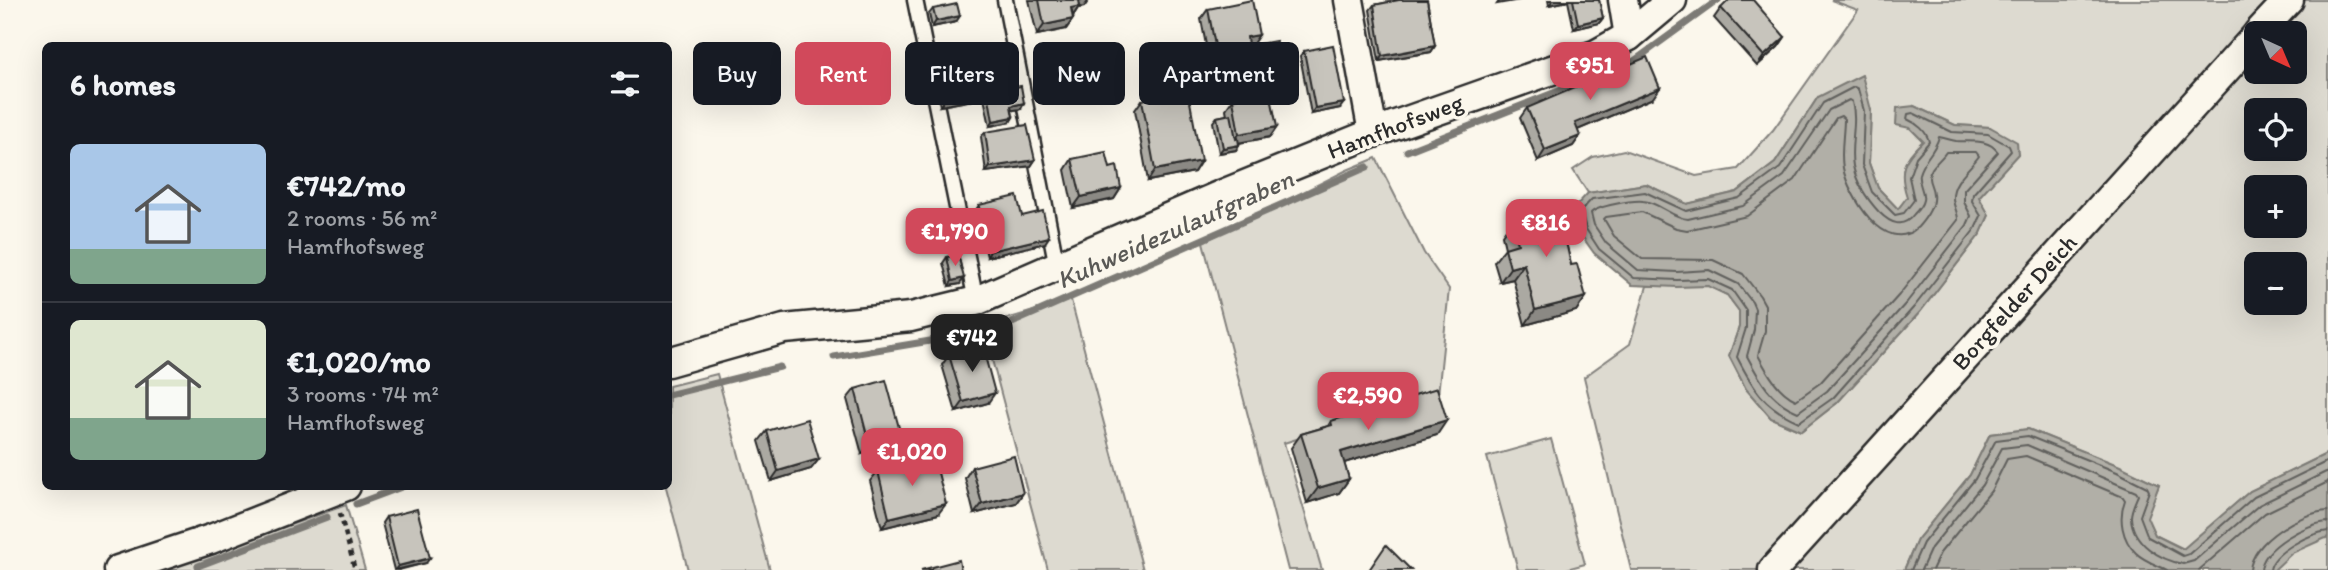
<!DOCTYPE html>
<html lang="en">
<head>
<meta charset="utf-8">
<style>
  body { margin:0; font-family:Itim,sans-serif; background:#242831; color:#f1f3f6; height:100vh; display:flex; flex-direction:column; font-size:26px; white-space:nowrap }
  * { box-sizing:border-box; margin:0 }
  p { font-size:23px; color:#9ea1a6 }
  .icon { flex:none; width:38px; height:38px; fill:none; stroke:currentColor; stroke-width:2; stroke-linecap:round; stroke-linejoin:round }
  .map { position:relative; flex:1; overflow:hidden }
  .side { position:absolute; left:42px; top:42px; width:630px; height:448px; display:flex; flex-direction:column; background:#171b24; border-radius:10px; box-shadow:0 7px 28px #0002 }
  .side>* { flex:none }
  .hud { position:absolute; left:693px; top:42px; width:665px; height:63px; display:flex; gap:14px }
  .needle { width:46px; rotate:136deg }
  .controls { position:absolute; left:2244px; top:21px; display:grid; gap:14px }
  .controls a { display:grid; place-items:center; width:63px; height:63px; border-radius:10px; background:#171b24; box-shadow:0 7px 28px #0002; font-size:35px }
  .price { position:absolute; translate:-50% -60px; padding:0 16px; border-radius:14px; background:#d1495b; color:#fff; font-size:23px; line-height:46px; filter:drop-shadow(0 2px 4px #0008) }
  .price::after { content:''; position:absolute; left:50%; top:42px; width:21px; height:16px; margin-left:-10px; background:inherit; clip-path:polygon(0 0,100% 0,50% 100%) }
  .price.selected { background:#222; color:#fff }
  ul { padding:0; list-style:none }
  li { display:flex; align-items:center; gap:21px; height:175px; padding:0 28px }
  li+li { border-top:2px solid #363941 }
  li span { display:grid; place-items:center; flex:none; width:196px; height:140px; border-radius:10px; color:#555 }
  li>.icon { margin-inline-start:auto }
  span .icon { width:84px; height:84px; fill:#fffc; stroke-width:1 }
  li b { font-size:30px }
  h2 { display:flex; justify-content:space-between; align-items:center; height:84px; padding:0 28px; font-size:30px }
  .pill { padding:0 24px; border-radius:10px; background:#171b24; box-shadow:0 7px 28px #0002; font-size:24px; line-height:63px }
  .pill.selected { background:#d1495b; color:#fff }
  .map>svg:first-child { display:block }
  .green { fill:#dddad0; stroke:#84827e; stroke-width:2; fill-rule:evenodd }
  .water { fill:#b1afa7; stroke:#7b7a75; stroke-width:2 }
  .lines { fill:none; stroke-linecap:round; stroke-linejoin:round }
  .shore { stroke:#61605d; stroke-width:2 }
  .stream { stroke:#7b7a75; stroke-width:7 }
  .lane-casing { stroke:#2b2b2b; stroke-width:19 }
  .street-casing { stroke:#2b2b2b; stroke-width:33 }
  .path { stroke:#2b2b2b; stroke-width:4.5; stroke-dasharray:5 5; stroke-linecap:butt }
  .lane { stroke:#fbf7ec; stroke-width:14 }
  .street { stroke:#fbf7ec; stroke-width:28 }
  .wall { fill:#aba9a2; stroke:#2b2b2b; stroke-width:2 }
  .shaded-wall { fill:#8b8984; stroke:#2b2b2b; stroke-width:2 }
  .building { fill:#c7c4bc; stroke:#2b2b2b; stroke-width:2 }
  .labels { text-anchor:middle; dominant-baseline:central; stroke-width:7; stroke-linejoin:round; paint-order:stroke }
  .street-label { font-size:24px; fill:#2b2b2b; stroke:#fbf7ec }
  .water-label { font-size:26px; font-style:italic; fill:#5a5956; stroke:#fbf7ec }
</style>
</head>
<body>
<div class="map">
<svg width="2328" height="570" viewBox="0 0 2328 570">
  <rect width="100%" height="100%" fill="#fbf7ec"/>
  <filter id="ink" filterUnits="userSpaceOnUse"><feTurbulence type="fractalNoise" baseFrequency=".0143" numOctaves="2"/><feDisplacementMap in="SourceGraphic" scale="14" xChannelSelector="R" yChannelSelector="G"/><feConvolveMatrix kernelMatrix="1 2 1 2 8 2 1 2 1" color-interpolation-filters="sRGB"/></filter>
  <g filter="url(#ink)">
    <!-- green -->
    <g class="green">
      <path d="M1831 0H2328V453L2250 491 2184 549 2155 535 2146 517 2159 485 2119 466 2028 429 1990 434 1970 475 1917 540 1904 570H1631L1584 377 1630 344 1647 286H1708L1727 295 1739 311V327L1729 356 1746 389 1771 418 1801 431 1837 403 1920 312 1981 233 1989 215 1978 197 2018 154 1990 127 1955 125 1914 106 1910 128 1923 141C1902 160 1899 171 1908 197L1898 209 1878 188 1869 163 1871 110 1818 97 1775 163 1737 192 1687 204 1646 184 1588 193 1573 170 1593 157 1624 150 1696 176 1738 169 1773 130 1858 10ZM2256 33H2294V72H2256ZM2256 110H2294V149H2256ZM2256 187H2294V226H2256ZM2256 264H2294V303H2256Z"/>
      <path d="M1376 158 1424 253 1449 289 1438 395 1284 443 1322 570H1288L1203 242 1347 170Z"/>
      <path d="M1071 300 1143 570H1048L983 326Z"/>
      <path d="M717 374 770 570H688L666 487 668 486 669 386Z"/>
      <path d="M1551 439 1585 564 1563 570H1518L1487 457Z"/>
      <path d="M2328 502V570H2200Z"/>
      <path d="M346 505 365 570H164Z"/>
    </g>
    <!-- water -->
    <g class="water">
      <path d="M1862 75 1871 110 1869 163 1878 188 1898 209 1907 197C1898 170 1903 160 1923 141L1910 128 1896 125 1897 108 1914 106 1955 125 1990 127 2017 142 2018 154 1979 197 1989 215 1981 233 1920 312 1837 403 1801 431 1771 418 1746 389 1729 356 1739 327V311L1727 295 1708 286 1677 287 1632 285 1594 253 1579 232 1573 209 1588 193 1646 184 1687 204 1737 192 1775 163 1818 97Z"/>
      <path d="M2028 429 2120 466 2159 485 2147 517 2155 535 2183 549 2250 491 2328 453V537L2292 553 2274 570H1904L1917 540 1970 475 1990 434Z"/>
    </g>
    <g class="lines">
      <!-- shore -->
      <g class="shore">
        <path d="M1854 87 1858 89 1864 111 1862 165 1872 192 1895 215 1904 213 1914 200 1909 177 1916 157 1929 142C1927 131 1916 123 1907 119L1908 114 1913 113 1952 132 1988 134 2009 146 2011 151 1973 194 1972 201 1981 216 1975 229 1914 307 1833 398 1799 422C1764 407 1754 390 1737 357L1746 328V310L1732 290 1708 279 1677 280 1634 278 1599 249 1586 229 1581 211 1592 199 1645 192 1686 211 1739 198 1780 168 1823 103Z"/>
        <path d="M1849 100 1852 102C1858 123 1849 145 1853 166 1857 185 1867 199 1879 212 1891 224 1903 229 1914 214 1918 210 1922 205 1923 200 1925 191 1917 183 1919 174 1923 159 1934 154 1939 137 1945 138 1950 140 1956 141 1971 142 1988 138 1998 152L1964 190V202L1971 216 1967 225 1907 302 1827 391 1798 412C1771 401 1760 381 1747 356L1754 330 1755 309 1752 302 1738 284 1709 270 1677 272 1638 270 1606 243 1594 225 1591 213C1597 206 1632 200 1643 201 1659 202 1672 218 1688 219L1743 206 1784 176 1829 110Z"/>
        <path d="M1841 116 1844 119C1844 134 1840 153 1843 168 1848 194 1885 258 1918 227 1926 218 1935 206 1933 194 1933 188 1929 183 1929 178 1929 167 1941 160 1946 152H1976L1979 156C1970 169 1952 181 1953 198 1953 206 1958 212 1958 220L1899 295 1820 383 1796 400C1778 392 1767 372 1758 355L1765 331V305L1760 296 1743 274 1713 260 1642 259 1614 236 1604 219 1606 217 1642 212 1676 228 1687 230 1747 216 1795 180 1836 118Z"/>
        <path d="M1911 570 1923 543 1975 479 1996 440 2028 436 2117 472 2147 487 2149 491 2140 516 2148 537 2183 556 2189 554 2254 497 2328 461"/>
        <path d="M1921 570 1931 548 1982 485 2002 448 2027 445 2136 492 2138 495C2135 502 2131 510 2131 517 2132 543 2160 560 2183 564L2194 561 2259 505 2328 471"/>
        <path d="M1932 570 1940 553 1991 491 2007 459 2026 456 2123 497 2125 500C2118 518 2122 540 2136 553 2144 561 2157 565 2167 570"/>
        <path d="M2199 570 2265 513 2328 482"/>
        <path d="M2250 570C2252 541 2301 512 2328 511"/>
        <path d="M2261 570C2262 547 2307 523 2328 522"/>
        <path d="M2270 570C2272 552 2311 533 2328 531"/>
      </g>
      <!-- stream -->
      <g class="stream">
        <path d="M1407 151 1634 61 1718 0"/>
        <path d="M834 357 996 330 1367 167"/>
        <path d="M668 395 780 367"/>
        <path d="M356 504 404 486"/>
        <path d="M198 566 327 517"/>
      </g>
      <!-- lane casing -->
      <g class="lane-casing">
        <g id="lane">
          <path d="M915 0 976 301"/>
          <path d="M1005 0 1057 267"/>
        </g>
      </g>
      <!-- street casing -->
      <g class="street-casing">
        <g id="street">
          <path d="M1349 0 1373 133"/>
          <path d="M1623 0 1629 36"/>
          <path d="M2258 33 2289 0"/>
          <path d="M668 362 784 329 911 317 976 301 1223 194 1373 133 1597 54 1629 36 1672 0"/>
          <path d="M118 570 211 539 346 486"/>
          <path d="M1773 570 2256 36"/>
        </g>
      </g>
      <!-- path -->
      <path class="path" d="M340 513 355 570"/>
      <!-- lane -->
      <use href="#lane" class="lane"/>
      <!-- street -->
      <use href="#street" class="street"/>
    </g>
    <!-- wall -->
    <g class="wall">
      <path d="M1029 0H1089L1084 7 1078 8 1073 16V19L1066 29 1037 35Z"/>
      <path d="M1394 0H1427L1435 46 1431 52 1379 61 1370 10 1374 5 1394 1Z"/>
      <path d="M1548 0H1599L1603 18 1599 23 1574 29 1568 1 1549 5Z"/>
      <path d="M1721 8 1785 37 1778 47 1757 66 1714 18Z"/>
      <path d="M933 9 956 22 932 27 929 14Z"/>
      <path d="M1208 9 1252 45 1280 63 1276 68 1245 74 1241 55 1209 61 1201 19Z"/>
      <path d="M1304 51 1340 108 1311 114 1300 56Z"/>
      <path d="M939 56H966L985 74 1009 88 1021 109 1012 110 1013 117 1010 122 990 126 984 98 940 106 934 74 937 70 935 62Z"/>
      <path d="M1055 56 1089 76 1085 81 1056 88 1051 62Z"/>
      <path d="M1653 98 1577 130 1580 136 1573 146 1538 161 1520 118 1527 108Z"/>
      <path d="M1233 99 1277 127 1270 137 1239 143 1236 150 1219 153 1213 122 1217 117 1227 115 1226 109Z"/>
      <path d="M1142 100 1201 161 1194 172 1148 181 1135 110Z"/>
      <path d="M985 132 1035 160 1031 166 986 172 981 137Z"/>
      <path d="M1072 159 1110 168 1121 188 1114 199 1073 208 1065 170Z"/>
      <path d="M979 205 1022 216 1045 243 987 257 976 210Z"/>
      <path d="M1512 221 1567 247 1571 265 1586 297 1576 311 1525 325 1513 279 1500 282 1494 262 1505 248 1502 235Z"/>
      <path d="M947 257 960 284 949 286 943 263Z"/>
      <path d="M949 355 988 403 956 412 942 365Z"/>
      <path d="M855 389 901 435 894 445 862 454 847 399Z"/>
      <path d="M1331 421 1437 435 1344 463 1349 479 1339 493 1307 503 1291 448 1301 434 1328 426Z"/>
      <path d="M767 431 819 459 811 469 771 481 759 441Z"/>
      <path d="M972 467 1023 493 1016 503 974 514 965 478Z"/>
      <path d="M878 471 938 514 882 528 870 481Z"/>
      <path d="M386 517 426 563 399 570H394L382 523Z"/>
    </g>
    <!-- shaded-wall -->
    <g class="shaded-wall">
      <path d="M1078 0H1089L1084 7 1078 8 1073 16 1071 8Z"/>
      <path d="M1500 0H1520L1497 4Z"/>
      <path d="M1553 0H1569L1568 1 1549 5Z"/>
      <path d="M960 16 956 22 932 27 936 21Z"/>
      <path d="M1603 18 1599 23 1574 29 1578 24Z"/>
      <path d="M1073 19 1066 29 1037 35 1044 25Z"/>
      <path d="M1259 35 1252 45 1247 46 1241 55 1209 61 1216 51 1247 37Z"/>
      <path d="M1785 37 1778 47 1757 66 1764 56Z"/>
      <path d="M1435 46 1431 52 1379 61 1382 56Z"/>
      <path d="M1280 63 1276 68 1245 74 1248 69Z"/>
      <path d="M1089 76 1085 81 1056 88 1060 82Z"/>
      <path d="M1660 88 1653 98 1568 134 1575 123Z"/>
      <path d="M988 92 984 98 940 106 944 101Z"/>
      <path d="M1024 103 1021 109 1007 111 1011 106Z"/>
      <path d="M1344 103 1340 108 1311 114 1315 108Z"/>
      <path d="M1013 117 1010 122 990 126 993 121Z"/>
      <path d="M1277 127 1270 137 1232 144 1239 134Z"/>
      <path d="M1580 136 1573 146 1538 161 1545 150Z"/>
      <path d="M1239 145 1236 150 1219 153 1223 148Z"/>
      <path d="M1035 160 1031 166 986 172 990 167Z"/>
      <path d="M1201 161 1194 172 1148 181 1155 170Z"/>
      <path d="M1121 188 1114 199 1073 208 1081 197Z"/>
      <path d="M1049 237 1045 243 987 257 990 251Z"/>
      <path d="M1524 264 1513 279 1500 282 1510 268Z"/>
      <path d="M964 278 960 284 949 286 952 281Z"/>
      <path d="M1586 297 1576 311 1525 325 1535 310Z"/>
      <path d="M995 393 988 403 956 412 963 402Z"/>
      <path d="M1447 420 1437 435 1331 467 1341 452Z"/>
      <path d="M901 435 894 445 862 454 869 443Z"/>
      <path d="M819 459 811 469 771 481 778 471Z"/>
      <path d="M1349 479 1339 493 1307 503 1318 488Z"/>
      <path d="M1023 493 1016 503 974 514 982 504Z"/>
      <path d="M946 504 938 514 882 528 889 518Z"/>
      <path d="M430 558 426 563 395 570 398 566Z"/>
    </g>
    <!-- building -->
    <g class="building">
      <path d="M1039 0H1079L1080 6 1071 8 1073 19 1044 25Z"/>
      <path d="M1252 0 1259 35 1247 37 1248 45 1216 51 1208 9Z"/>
      <path d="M1399 0H1427L1435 46 1382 56 1374 5Z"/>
      <path d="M1573 0H1599L1603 18 1578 24Z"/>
      <path d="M1729 0H1753L1785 37 1764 56 1721 8Z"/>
      <path d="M957 4 960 16 936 21 933 9Z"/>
      <path d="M1276 41 1280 63 1248 69 1245 50 1247 46Z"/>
      <path d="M1333 45 1344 103 1315 108 1304 51Z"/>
      <path d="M1083 50 1089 76 1060 82 1055 56Z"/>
      <path d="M964 51 966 56 981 53 985 74 1005 70 1009 88 1021 86 1024 103 1011 106 1013 117 993 121 988 92 944 101 938 68H941L939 56Z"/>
      <path d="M1647 57 1660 88 1575 123 1580 136 1545 150 1527 108Z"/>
      <path d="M1188 91 1201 161 1155 170 1142 100Z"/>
      <path d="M1270 92 1277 127 1239 134 1233 99Z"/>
      <path d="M1231 114 1236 139 1238 138 1239 145 1223 148 1217 117Z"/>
      <path d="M1027 125 1035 160 990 167 985 132Z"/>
      <path d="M1106 152 1110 168 1117 166 1121 188 1081 197 1072 159Z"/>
      <path d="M1017 196 1022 216 1043 211 1049 237 990 251 979 205Z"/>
      <path d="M1562 207 1571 241 1566 242 1571 265 1577 264 1586 297 1535 310 1524 264 1510 268 1505 248 1518 244 1512 221Z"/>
      <path d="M958 255 964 278 952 281 947 257Z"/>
      <path d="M982 345 995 393 963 402 949 355Z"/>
      <path d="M886 380 901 435 869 443 855 389Z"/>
      <path d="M1437 388 1447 420 1341 452 1349 479 1318 488 1301 434 1332 425 1331 421Z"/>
      <path d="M807 419 819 459 778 471 767 431Z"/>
      <path d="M1014 456 1023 493 982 504 972 467Z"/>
      <path d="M934 457 946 504 889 518 878 471Z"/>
      <path d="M417 509 430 558 398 566 386 517Z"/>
      <path d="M1386 545 1411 570H1369Z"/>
      <path d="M959 560 961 570H921Z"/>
    </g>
  </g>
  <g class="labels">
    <!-- street labels -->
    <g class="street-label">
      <text transform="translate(1395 126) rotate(-21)">Hamfhofsweg</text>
      <text transform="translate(2014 302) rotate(-48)">Borgfelder Deich</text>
    </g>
    <!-- water labels -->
    <g class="water-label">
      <text transform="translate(1175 229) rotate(-24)">Kuhweidezulaufgraben</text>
    </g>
  </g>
</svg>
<div class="controls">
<a><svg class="needle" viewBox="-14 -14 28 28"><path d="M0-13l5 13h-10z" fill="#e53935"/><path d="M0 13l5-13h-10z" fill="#9ea1a6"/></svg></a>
<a><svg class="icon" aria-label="locate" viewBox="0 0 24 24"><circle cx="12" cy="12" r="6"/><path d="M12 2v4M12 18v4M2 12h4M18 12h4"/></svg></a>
<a>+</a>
<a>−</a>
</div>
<b class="price" style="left:1590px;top:102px">€951</b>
<b class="price" style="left:1546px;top:259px">€816</b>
<b class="price" style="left:955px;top:268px">€1,790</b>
<b class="price selected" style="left:972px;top:374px">€742</b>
<b class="price" style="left:1368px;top:432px">€2,590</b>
<b class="price" style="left:912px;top:488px">€1,020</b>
<div class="hud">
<a class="pill">Buy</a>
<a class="pill selected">Rent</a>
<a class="pill">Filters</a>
<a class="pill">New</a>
<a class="pill">Apartment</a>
</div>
<section class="side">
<h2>6 homes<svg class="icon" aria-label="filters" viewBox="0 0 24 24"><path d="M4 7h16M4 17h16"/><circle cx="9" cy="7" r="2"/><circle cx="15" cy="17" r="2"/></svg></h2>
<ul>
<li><span style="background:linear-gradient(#a9c7e8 75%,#7fa58c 0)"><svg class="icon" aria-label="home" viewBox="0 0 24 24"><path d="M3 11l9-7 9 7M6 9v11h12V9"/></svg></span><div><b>€742/mo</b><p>2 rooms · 56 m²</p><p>Hamfhofsweg</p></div></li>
<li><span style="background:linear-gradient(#dfe7d0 70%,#7fa58c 0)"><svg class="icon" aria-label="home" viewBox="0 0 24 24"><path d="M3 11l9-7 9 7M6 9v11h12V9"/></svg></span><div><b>€1,020/mo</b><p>3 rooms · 74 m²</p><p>Hamfhofsweg</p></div></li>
</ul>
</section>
</div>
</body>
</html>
